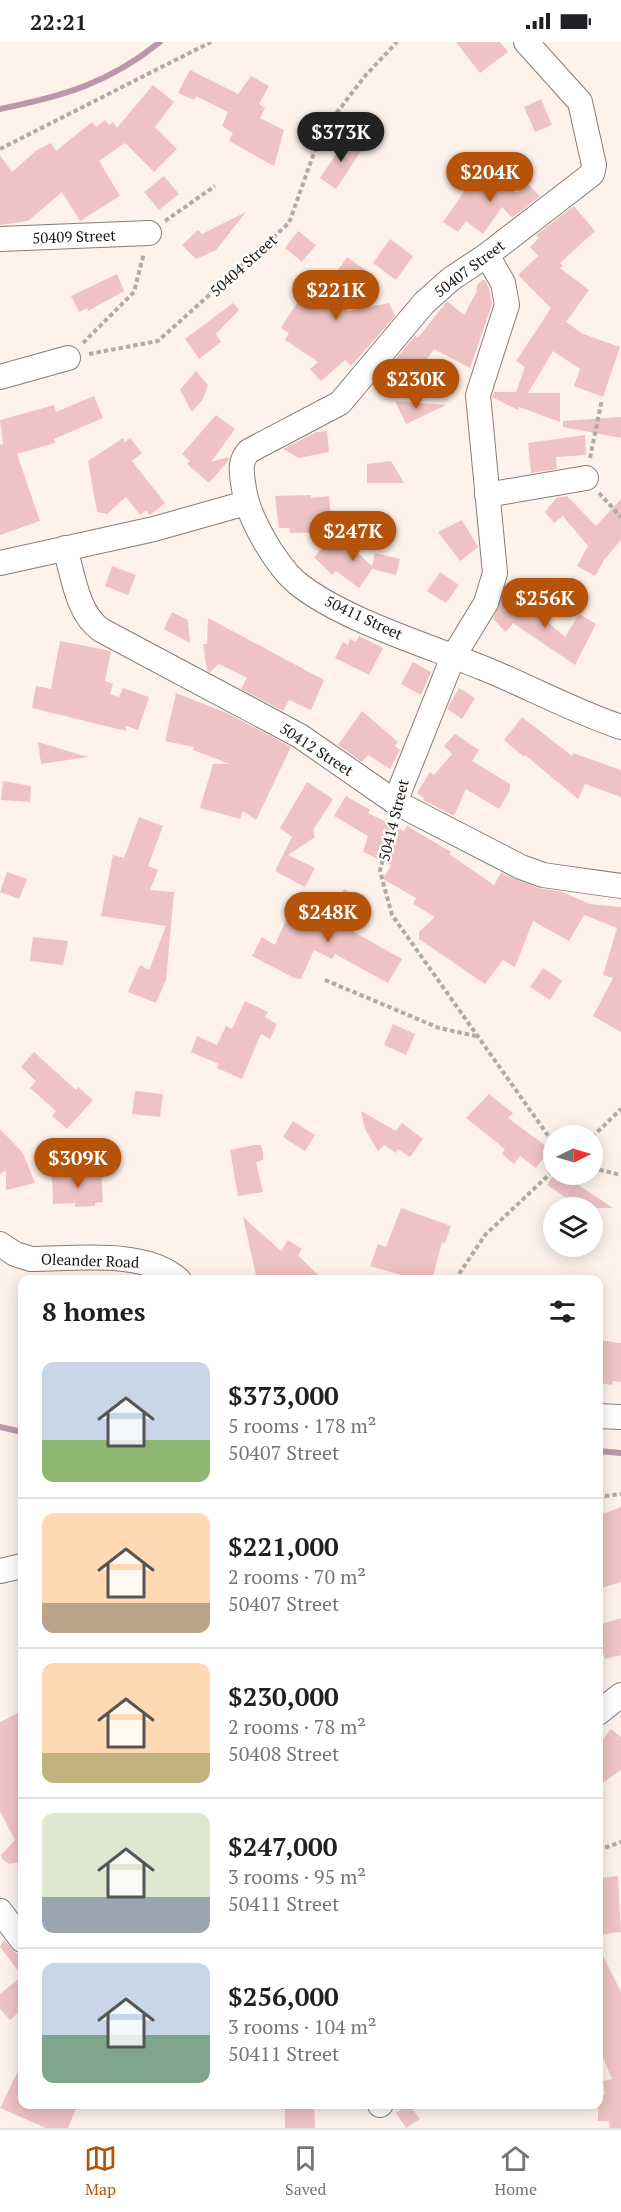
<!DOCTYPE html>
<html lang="en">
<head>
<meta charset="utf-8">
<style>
  body { margin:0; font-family:"PT Serif",serif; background:#f6f6f6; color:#202124; height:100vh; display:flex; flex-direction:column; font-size:22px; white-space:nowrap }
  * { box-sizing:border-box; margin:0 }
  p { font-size:20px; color:#757577 }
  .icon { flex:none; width:33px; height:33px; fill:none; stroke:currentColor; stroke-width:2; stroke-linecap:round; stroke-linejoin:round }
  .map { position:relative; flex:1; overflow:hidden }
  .panel { position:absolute; left:18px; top:1233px; width:585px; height:834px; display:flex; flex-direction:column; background:#fff; border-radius:12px; box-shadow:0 3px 15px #0003 }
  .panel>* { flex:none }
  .needle { width:39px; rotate:85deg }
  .fabs { position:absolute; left:543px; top:1083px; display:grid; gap:12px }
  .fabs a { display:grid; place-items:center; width:60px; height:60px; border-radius:50%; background:#fff; box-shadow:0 3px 15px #0003; font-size:30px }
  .price { position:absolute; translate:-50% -51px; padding:0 14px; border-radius:21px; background:#b45309; color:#fff; font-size:20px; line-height:39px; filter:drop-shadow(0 2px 3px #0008) }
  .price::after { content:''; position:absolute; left:50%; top:36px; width:18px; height:14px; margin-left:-9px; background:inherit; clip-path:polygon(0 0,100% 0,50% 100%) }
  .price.on { background:#222; color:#fff }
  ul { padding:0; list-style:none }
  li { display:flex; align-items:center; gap:18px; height:150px; padding:0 24px }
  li+li { border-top:2px solid #e0e0e0 }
  li span { display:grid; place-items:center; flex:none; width:168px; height:120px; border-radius:12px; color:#555 }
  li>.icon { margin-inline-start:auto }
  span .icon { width:72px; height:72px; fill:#fffc; stroke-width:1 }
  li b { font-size:26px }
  h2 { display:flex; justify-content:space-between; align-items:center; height:72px; padding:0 24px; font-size:26px }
  .status { display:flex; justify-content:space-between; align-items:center; height:42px; padding:0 30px; background:#fff; direction:ltr }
  .status svg { height:16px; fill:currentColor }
  .tab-bar { display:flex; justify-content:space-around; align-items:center; height:84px; border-top:2px solid #e0e0e0; background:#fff; font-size:16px; color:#757577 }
  .tab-bar a { display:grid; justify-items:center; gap:3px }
  .tab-bar .on { color:#b45309 }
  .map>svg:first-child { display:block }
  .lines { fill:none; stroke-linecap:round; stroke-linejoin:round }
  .stream { stroke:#bb97ab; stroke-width:6 }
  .building { fill:#efc3c4 }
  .minor-casing { stroke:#887d76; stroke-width:26 }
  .path { stroke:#b4aaa5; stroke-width:4; stroke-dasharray:4.5 3; stroke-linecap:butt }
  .minor { stroke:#fff; stroke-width:24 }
  .labels { text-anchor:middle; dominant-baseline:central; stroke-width:4.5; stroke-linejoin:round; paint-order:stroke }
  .street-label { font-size:15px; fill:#191513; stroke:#fff }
</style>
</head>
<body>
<div class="status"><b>22:21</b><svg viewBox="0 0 49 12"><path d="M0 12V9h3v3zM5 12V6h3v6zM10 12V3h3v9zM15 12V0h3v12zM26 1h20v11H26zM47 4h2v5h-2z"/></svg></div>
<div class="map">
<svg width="621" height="2086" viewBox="0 0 621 2086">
  <rect width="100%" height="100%" fill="#fef2eb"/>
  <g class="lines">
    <!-- stream -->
    <g class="stream">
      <path d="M0 67C64 54 109 41 160 0"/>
      <path d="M0 1385 22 1390"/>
      <path d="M598 1409 621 1411"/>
    </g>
  </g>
  <!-- building -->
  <g class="building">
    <path d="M456 0H500L508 10 480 31Z"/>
    <path d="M190 28 238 52 251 34 269 44 259 62 265 66 260 76 284 88 274 124 229 99 233 91 222 84 228 70 196 54 194 58 178 51Z"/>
    <path d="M153 43 174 60 155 85 177 107 154 130 125 101 99 119 120 154 80 179 62 150 28 179 0 183V113L12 130 37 108 51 101 56 109 92 80 96 85 105 78 109 83 113 80 117 86Z"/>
    <path d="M541 57 552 83 535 90 524 65Z"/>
    <path d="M347 96 363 106 336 147 320 136Z"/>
    <path d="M522 124 527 129 514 148 516 151 527 141 540 154 516 173 511 175 502 165 483 192 466 179 458 190 443 180 472 138 490 153Z"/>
    <path d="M164 134 179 152 159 168 144 150Z"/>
    <path d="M574 164 595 189 560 221 563 224 560 226 589 248 566 280 583 292 620 305 603 355 574 344 580 327 553 309 528 351H560V380L519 365 518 368 492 355 494 350H516L525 325 516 319 551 266 518 233 538 214 530 205 539 196 536 193Z"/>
    <path d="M246 170 216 208 196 217 182 203 198 188 202 192Z"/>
    <path d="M298 189 316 203 302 220 285 206Z"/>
    <path d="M390 197 413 214 396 238 373 221Z"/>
    <path d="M347 215 373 233 347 269 389 261 395 274 351 324 345 318 321 339 310 327 318 320 285 298 289 291 281 286 309 242 322 251Z"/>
    <path d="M117 232 124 249 88 269 87 266 79 270 71 254Z"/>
    <path d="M482 238H485L489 246 492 262 470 326 434 307 409 342 391 330 397 322 393 320 415 294 418 296 447 259 464 273 476 251 477 243Z"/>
    <path d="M233 261 239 268 216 292 221 300 199 317 185 297Z"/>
    <path d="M196 329 208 343 203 357 192 370 180 348Z"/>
    <path d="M94 354 103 376 54 397 55 401 17 412 40 479 0 493V403L3 402 0 378 54 363 56 370Z"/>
    <path d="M395 359 446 363 406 382Z"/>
    <path d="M216 373 235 387 211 420 229 415 228 419 209 441 187 422 190 419 182 412Z"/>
    <path d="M621 375V396L563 385V379Z"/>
    <path d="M327 389 329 410 299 416 283 407 316 390Z"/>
    <path d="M585 393 586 413 556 415 557 427 531 431 528 401Z"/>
    <path d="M123 396 125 400 130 396 142 411 132 419 165 461 150 473 146 468 140 473 126 455 107 472 97 470 88 419Z"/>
    <path d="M391 419 404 441H367V422Z"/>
    <path d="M311 453V456L329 454 332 490 290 491V486H279L275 454Z"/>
    <path d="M567 454 596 484 621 457V498L604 518 595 534 577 524 588 504 563 474 554 481 545 470 556 456Z"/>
    <path d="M462 478 478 505 460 519 438 490Z"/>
    <path d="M336 491 372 524 375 511 400 517 396 533 372 527 359 546 336 529 332 533 314 515Z"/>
    <path d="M112 524 136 533 128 553 105 544Z"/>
    <path d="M440 530 459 543 446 561 427 549Z"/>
    <path d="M504 549 529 572 533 567 565 595 579 572 596 582 575 623 513 581 506 590 493 577Z"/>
    <path d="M172 570 188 578 190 601 164 587Z"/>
    <path d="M208 576 324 638 311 668 289 658 283 669 241 647 247 636 219 622 210 630 207 629 203 602H207Z"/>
    <path d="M359 594 383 606 369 633 335 616 343 600 348 603 350 597 356 600Z"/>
    <path d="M60 599 111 609 105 639 113 642 110 652 119 655 123 646 149 655 138 688 126 684V689L32 666 36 644 51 647Z"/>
    <path d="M413 620 431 630 421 653 401 642Z"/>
    <path d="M459 646 475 656 462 677 447 667Z"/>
    <path d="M176 651 227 671 291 705 256 778 243 769 240 777 200 766 213 722H230L193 708 194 705 165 699Z"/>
    <path d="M362 669 398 700 395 704 400 708 390 727 368 713 362 720 338 703Z"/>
    <path d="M522 675 572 714 573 711 621 728V755L585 742 578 757 525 713 524 715 504 698Z"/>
    <path d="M455 692 479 708 472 719 510 742V748L499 767 466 747 454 774 423 758 424 756 417 751 430 730 434 733 452 712 444 704Z"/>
    <path d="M38 700 88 715 41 722Z"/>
    <path d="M3 739 31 744 30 760 1 758Z"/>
    <path d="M307 740 333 757 313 788 315 795 288 813 315 826 305 845 275 829 292 795 280 786Z"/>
    <path d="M346 754 370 768 368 771 404 789 407 784 451 810 449 812 494 843 501 831 538 846 562 850 590 862 621 865V990L593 974 613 936 603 933 617 886 584 873 569 899 533 879 515 925 503 918 485 942 419 897V890L435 875 413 862 416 856 383 837 391 823 363 810 368 794 334 774Z"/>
    <path d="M139 775 163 784 148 824 158 828 150 848 174 850 166 938 156 961 128 950 140 923 149 928 166 884 101 874 113 813 124 816Z"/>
    <path d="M7 830 27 837 19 857 0 850Z"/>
    <path d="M344 847 370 863 354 890 402 917 388 941 335 912 332 917 314 908 301 937 294 936 252 914 262 895 275 903 289 871 323 887Z"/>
    <path d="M33 895 68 899 63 923 30 919Z"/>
    <path d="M543 926 562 939 550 958 530 945Z"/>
    <path d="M245 959 268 970 265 975 277 982 270 997 261 992 242 1037 217 1026 219 1022 191 1010 197 994 217 1003 226 984 232 987Z"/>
    <path d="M393 982 415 992 406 1013 384 1003Z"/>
    <path d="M34 1010 76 1048 78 1045 93 1058 67 1087 52 1074 56 1069 30 1046 36 1039 21 1025Z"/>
    <path d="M135 1049 163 1052 160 1075 132 1072Z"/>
    <path d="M489 1052 513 1071 508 1076 550 1107 536 1126 520 1114 514 1122 502 1112 505 1107 466 1076Z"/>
    <path d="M361 1069 396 1089 402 1081 423 1097 410 1115 398 1107 396 1111 384 1103 378 1109 365 1087Z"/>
    <path d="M293 1079 315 1093 305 1109 283 1095Z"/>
    <path d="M0 1087 23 1111 35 1141 6 1148V1128L0 1132Z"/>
    <path d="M254 1103H261L263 1111V1118L256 1120 263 1150 238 1154 230 1108Z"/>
    <path d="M101 1129 103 1160 95 1161V1164L75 1165V1161L53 1162 52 1132Z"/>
    <path d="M554 1132H568L578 1139 577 1142 613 1166H582L547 1143Z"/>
    <path d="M401 1166 451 1184 445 1201 442 1200 432 1238H419L370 1224 378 1202 386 1205Z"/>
    <path d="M243 1175 281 1209 288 1198 302 1207 298 1213 323 1238H257Z"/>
    <path d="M598 1298 621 1301V1340L613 1339 612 1343 598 1341Z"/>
    <path d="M621 1465V1540L598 1547V1474Z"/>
    <path d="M621 1576V1613L605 1617 599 1595 603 1594 599 1583Z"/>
    <path d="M22 1669V1820L9 1822 2 1817 1 1813 15 1798 0 1769V1680Z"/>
    <path d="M611 1687 621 1695V1728L598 1744V1704Z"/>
    <path d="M618 1834 621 1890 598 1893V1842H603L602 1836Z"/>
    <path d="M4 1898 16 1911 22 1912V1967L10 1978 0 1967V1952L22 1934 0 1905Z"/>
    <path d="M598 1904 621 1950V2086H610L609 2079H598V2054L605 2053 603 2039 612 2037 598 2004Z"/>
    <path d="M22 2021V2062H78L68 2086H46L0 2066Z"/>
    <path d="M285 2062H314L315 2086H285Z"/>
    <path d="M408 2062 420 2077 406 2086 396 2071Z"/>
  </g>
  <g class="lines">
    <!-- minor casing -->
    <g class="minor-casing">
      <g id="minor">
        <path d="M526 0 580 60 594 123 592 132 487 213 451 237 424 261 340 361 249 409C238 420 242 433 244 447 248 475 275 522 297 541 343 578 427 603 483 626 530 645 573 669 621 685"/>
        <path d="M0 197 149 191"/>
        <path d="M0 335 68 316"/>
        <path d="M487 453 586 436"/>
        <path d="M65 506C73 533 77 571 101 588L300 694 395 760 521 825 543 833 621 844"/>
        <path d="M0 521 154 487 246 461"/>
        <path d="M395 760 453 615 486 561 495 531 478 353 507 263 503 241 487 213"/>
        <path d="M0 1202 15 1212 31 1217C76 1217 145 1207 179 1238"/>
        <path d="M598 1374 621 1375"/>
        <path d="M0 1529 22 1524"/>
        <path d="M598 1671 621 1653"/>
        <path d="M0 1869 22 1898"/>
        <path d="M380 2063 381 2062"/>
      </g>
    </g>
    <!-- path -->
    <g class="path">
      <path d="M0 107 211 0"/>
      <path d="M165 179 215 144"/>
      <path d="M83 301 134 250 144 211"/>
      <path d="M89 312 158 299 289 181 321 91 365 34 397 0"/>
      <path d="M590 416 602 357"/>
      <path d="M599 451 621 475"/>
      <path d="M392 782 380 829 392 873 554 1102"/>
      <path d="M325 938 439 986 476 994"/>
      <path d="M592 1095 621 1067"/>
      <path d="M592 1126 621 1133"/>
      <path d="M455 1238 485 1193 554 1128"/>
      <path d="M598 1451 605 1454 621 1452"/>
      <path d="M598 1808 621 1800"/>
    </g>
    <!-- minor -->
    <use href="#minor" class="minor"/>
  </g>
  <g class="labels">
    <!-- street labels -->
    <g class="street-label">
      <text transform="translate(74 194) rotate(-2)">50409 Street</text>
      <text transform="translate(243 223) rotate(-42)">50404 Street</text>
      <text transform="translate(469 226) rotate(-37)">50407 Street</text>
      <text transform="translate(364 575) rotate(25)">50411 Street</text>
      <text transform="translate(317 707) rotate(33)">50412 Street</text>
      <text transform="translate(393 778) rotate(-76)">50414 Street</text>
      <text transform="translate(90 1218) rotate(2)">Oleander Road</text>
    </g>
  </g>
</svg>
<div class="fabs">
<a><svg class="needle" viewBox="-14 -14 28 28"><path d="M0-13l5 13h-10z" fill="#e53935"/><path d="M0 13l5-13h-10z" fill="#757577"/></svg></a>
<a><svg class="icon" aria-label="layers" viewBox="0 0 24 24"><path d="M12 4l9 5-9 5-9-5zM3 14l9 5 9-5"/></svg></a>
</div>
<b class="price on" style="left:341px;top:121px">$373K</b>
<b class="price" style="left:490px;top:161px">$204K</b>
<b class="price" style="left:336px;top:279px">$221K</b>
<b class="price" style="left:416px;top:368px">$230K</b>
<b class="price" style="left:353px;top:520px">$247K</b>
<b class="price" style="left:545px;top:587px">$256K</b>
<b class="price" style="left:328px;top:901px">$248K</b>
<b class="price" style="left:78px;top:1147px">$309K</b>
<section class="panel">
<h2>8 homes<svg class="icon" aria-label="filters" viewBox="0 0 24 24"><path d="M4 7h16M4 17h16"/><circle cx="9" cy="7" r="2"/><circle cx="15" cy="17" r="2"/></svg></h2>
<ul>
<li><span style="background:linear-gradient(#c9d6e8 65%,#8fb573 0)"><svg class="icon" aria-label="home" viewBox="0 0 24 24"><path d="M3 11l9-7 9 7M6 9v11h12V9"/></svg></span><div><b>$373,000</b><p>5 rooms · 178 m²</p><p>50407 Street</p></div></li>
<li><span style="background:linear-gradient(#ffd9b3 75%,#b9a48a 0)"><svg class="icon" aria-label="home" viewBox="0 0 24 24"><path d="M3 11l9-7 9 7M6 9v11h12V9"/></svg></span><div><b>$221,000</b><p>2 rooms · 70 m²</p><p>50407 Street</p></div></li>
<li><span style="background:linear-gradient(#ffd9b3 75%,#c2b280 0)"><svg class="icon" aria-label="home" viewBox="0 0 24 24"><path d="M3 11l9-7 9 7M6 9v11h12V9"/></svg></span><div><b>$230,000</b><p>2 rooms · 78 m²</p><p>50408 Street</p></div></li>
<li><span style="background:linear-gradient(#dfe7d0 70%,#9aa5b1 0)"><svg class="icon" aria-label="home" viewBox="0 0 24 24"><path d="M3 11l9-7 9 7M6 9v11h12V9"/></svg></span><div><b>$247,000</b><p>3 rooms · 95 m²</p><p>50411 Street</p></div></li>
<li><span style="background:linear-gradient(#c9d6e8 60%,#7fa58c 0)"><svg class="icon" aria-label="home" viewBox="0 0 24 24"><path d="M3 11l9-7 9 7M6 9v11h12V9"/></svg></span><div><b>$256,000</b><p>3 rooms · 104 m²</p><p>50411 Street</p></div></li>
</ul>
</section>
</div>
<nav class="tab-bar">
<a class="on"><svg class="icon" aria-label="map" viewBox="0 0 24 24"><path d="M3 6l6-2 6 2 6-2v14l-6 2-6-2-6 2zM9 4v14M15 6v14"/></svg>Map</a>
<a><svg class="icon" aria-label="saved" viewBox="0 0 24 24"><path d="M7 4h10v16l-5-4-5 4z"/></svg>Saved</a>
<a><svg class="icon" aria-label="home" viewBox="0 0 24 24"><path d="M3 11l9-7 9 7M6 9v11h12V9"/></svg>Home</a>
</nav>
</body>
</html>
